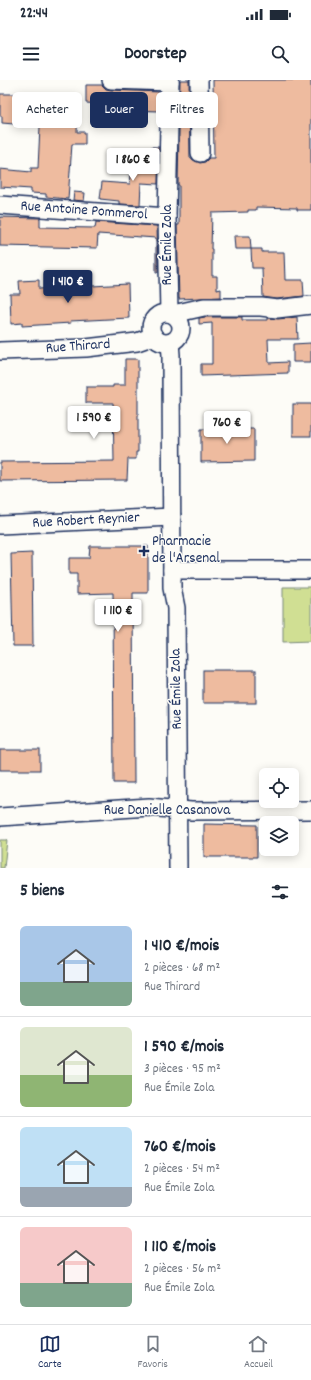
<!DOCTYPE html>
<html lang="fr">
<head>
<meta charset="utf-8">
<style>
  body { margin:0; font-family:Dekko,sans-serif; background:#f2f2f3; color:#1f2937; height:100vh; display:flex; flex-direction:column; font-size:15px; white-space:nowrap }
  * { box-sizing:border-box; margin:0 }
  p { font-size:13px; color:#747a83 }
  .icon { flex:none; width:22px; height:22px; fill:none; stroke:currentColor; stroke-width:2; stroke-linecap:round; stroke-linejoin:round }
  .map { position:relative; height:788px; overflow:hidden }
  .sheet { display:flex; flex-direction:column; background:#fff; flex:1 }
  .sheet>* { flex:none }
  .hud { position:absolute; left:12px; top:12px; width:287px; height:36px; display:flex; gap:8px }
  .tools { position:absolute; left:259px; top:688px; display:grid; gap:8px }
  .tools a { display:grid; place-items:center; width:40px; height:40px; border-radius:6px; background:#fff; box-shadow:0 2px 10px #0003; font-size:20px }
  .price { position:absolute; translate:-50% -34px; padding:0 9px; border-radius:4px; background:#fff; color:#222; font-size:13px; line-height:26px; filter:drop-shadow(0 1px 2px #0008) }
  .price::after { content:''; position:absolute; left:50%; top:24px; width:12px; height:9px; margin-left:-6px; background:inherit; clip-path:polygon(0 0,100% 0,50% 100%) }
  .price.selected { background:#1b2f5e; color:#fff }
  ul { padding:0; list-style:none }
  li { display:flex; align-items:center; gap:12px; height:100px; padding:0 20px }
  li+li { border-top:1px solid #e0e1e3 }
  li span { display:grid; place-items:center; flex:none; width:112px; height:80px; border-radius:6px; color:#555 }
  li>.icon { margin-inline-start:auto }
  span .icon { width:48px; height:48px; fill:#fffc; stroke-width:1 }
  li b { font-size:17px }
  h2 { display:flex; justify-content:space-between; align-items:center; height:48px; padding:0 20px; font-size:17px }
  .pill { padding:0 14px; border-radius:6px; background:#fff; box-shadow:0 2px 10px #0003; font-size:14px; line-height:36px }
  .pill.selected { background:#1b2f5e; color:#fff }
  .status { display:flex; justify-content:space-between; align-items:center; height:28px; padding:0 20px; background:#fff; direction:ltr }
  .status svg { height:11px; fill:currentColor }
  header { display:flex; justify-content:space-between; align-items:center; height:52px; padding:0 20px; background:#fff; font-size:18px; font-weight:700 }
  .tabs { display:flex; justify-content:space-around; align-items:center; height:56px; border-top:1px solid #e0e1e3; background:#fff; font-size:11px; color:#747a83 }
  .tabs a { display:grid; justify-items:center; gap:2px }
  .tabs .selected { color:#1b2f5e }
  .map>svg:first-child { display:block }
  .green { fill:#d0df93; stroke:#768778 }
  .building { fill:#eebb9f; stroke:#1b2f5e }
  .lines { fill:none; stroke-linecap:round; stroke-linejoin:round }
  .minor-casing { stroke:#1b2f5e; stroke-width:20 }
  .minor { stroke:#fdfcf7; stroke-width:17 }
  .poi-dot { fill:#1b2f5e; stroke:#fdfcf7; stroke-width:1.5 }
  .labels { text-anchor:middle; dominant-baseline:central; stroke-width:3; stroke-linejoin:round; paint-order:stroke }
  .street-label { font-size:15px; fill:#1b2f5e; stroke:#fdfcf7 }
  .poi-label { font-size:15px; fill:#1b2f5e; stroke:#fdfcf7; text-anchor:start }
</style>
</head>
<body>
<div class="status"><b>22:44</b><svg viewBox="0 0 49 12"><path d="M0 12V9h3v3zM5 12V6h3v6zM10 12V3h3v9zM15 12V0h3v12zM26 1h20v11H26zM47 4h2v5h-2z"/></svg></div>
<header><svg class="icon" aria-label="menu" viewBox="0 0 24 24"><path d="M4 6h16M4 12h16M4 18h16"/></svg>Doorstep<svg class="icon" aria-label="search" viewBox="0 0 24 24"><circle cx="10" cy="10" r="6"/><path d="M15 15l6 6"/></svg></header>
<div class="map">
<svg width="311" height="788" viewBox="0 0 311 788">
  <rect width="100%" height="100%" fill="#fdfcf7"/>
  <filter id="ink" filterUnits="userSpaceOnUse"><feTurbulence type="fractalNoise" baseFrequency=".025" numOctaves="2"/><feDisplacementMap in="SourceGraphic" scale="8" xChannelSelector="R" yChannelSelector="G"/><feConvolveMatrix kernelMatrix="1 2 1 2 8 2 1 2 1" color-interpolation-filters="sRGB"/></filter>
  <g filter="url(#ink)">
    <!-- green -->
    <g class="green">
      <path d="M283 507H311V561L283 562Z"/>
      <path d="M0 760H7L4 788H0Z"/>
    </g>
    <!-- building -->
    <g class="building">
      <path d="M180 0H189L190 78 200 83 205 82 209 78H214L213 0H311V130H297V128L256 127V130H248V132L212 133 211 169H212V196H217V210L221 209V217L179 219 177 145H179V105H178Z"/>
      <path d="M86 5H102L106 9 111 10 160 12 159 31 128 30V32L102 30V24L86 23Z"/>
      <path d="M0 14H15L14 44 2 43V36H0Z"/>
      <path d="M65 25 78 26 77 52H85V64H72L68 119 46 117V114L31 113V109L0 107V89L31 92V88H38L41 26 65 27Z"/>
      <path d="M151 67H159L158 104 141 103 140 125 119 124V121L100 119 102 102 130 104 132 84H151Z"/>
      <path d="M74 112 85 113 84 121 73 120Z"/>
      <path d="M0 137 40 138V147L95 148 96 142 157 146 158 192H156V158L98 154 97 168 0 166Z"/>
      <path d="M234 156H250L251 169H235Z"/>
      <path d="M251 169H262V172H284L285 200H303L304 216 277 219 263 217 262 188H252Z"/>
      <path d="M39 200V209L128 204 129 238 70 241 71 243 22 246V243L11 244 10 214H20L19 201Z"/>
      <path d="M205 237H242V240H268V238L278 239 297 237 298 259H268L269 283 288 282V293L201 296V284H212V243L199 244V238Z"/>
      <path d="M311 263V282H293V264Z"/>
      <path d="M125 279H138V372H136V379H128L127 400 0 401V382L114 381 113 323H86V307H113V305H125Z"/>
      <rect x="293" y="324" width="18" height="32"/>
      <path d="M201 349H254V381L201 382Z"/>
      <path d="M90 466H148V513H133L134 703H114L113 513 77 514V494H69V478H89Z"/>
      <path d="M32 473 33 566H13L11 474Z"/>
      <rect x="203" y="590" width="53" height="33"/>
      <rect x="0" y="670" width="40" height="20"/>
      <path d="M204 744 257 745V777H204Z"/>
    </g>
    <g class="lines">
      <!-- minor casing -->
      <g class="minor-casing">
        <g id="minor">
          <path d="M111 0 170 2"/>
          <path d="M199 0 200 73"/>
          <path d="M0 125 167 137"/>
          <path d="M169 233 167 137 170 0"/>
          <circle cx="166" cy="248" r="15"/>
          <path d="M173 234 204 227H261L277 229 311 225"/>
          <path d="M170 263 171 275 172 508 176 528 178 788"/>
          <path d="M0 271 86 268 137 262 154 256"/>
          <path d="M0 445 172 437"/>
          <path d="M172 490H311"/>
          <path d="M0 737 149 727 191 731 311 730"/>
        </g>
      </g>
      <!-- minor -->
      <use href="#minor" class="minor"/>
    </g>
  </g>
  <!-- markers -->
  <path class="poi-dot" d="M142 465h4v4h4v4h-4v4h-4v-4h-4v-4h4z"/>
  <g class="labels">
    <!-- street labels -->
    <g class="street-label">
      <text transform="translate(84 131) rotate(4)">Rue Antoine Pommerol</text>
      <text transform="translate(168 165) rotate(-90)">Rue Émile Zola</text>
      <text transform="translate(78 267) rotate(-4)">Rue Thirard</text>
      <text transform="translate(86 441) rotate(-3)">Rue Robert Reynier</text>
      <text transform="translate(177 609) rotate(-91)">Rue Émile Zola</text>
      <text x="167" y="731">Rue Danielle Casanova</text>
    </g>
    <!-- poi labels -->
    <g class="poi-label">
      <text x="152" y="462">Pharmacie<tspan x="152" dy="17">de l'Arsenal</tspan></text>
    </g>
  </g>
</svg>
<div class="tools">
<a><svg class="icon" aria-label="locate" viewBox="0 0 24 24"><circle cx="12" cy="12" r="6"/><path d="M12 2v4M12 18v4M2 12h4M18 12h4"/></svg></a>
<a><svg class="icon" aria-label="layers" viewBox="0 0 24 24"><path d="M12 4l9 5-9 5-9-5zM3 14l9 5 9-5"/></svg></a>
</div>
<b class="price" style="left:133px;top:102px">1 860 €</b>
<b class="price selected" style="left:68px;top:224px">1 410 €</b>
<b class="price" style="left:94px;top:360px">1 590 €</b>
<b class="price" style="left:227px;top:365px">760 €</b>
<b class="price" style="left:118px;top:553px">1 110 €</b>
<div class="hud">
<a class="pill">Acheter</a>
<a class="pill selected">Louer</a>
<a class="pill">Filtres</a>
</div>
</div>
<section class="sheet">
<h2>5 biens<svg class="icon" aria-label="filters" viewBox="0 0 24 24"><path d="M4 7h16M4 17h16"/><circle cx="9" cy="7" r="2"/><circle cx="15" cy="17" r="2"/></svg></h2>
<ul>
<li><span style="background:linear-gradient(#a9c7e8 70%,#7fa58c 0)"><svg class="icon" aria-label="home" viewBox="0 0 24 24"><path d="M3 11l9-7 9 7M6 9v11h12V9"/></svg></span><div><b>1 410 €/mois</b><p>2 pièces · 68 m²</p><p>Rue Thirard</p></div></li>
<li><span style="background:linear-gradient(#dfe7d0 60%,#8fb573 0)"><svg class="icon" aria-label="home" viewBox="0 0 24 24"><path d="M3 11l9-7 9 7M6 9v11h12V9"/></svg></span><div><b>1 590 €/mois</b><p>3 pièces · 95 m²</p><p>Rue Émile Zola</p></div></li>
<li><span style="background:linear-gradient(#bfe0f5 75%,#9aa5b1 0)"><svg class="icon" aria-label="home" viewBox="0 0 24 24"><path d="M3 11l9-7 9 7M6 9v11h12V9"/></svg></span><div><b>760 €/mois</b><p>2 pièces · 54 m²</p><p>Rue Émile Zola</p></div></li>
<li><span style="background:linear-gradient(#f6c9c9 70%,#7fa58c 0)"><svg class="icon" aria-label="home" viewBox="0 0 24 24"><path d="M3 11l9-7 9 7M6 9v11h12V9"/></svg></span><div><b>1 110 €/mois</b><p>2 pièces · 56 m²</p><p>Rue Émile Zola</p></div></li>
</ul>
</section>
<nav class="tabs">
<a class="selected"><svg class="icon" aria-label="map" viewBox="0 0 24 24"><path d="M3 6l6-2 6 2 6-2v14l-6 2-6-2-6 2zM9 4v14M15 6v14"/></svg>Carte</a>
<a><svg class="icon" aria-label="saved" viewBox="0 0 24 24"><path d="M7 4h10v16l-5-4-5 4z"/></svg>Favoris</a>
<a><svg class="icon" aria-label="home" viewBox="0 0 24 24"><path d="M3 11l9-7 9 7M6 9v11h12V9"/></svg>Accueil</a>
</nav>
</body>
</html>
